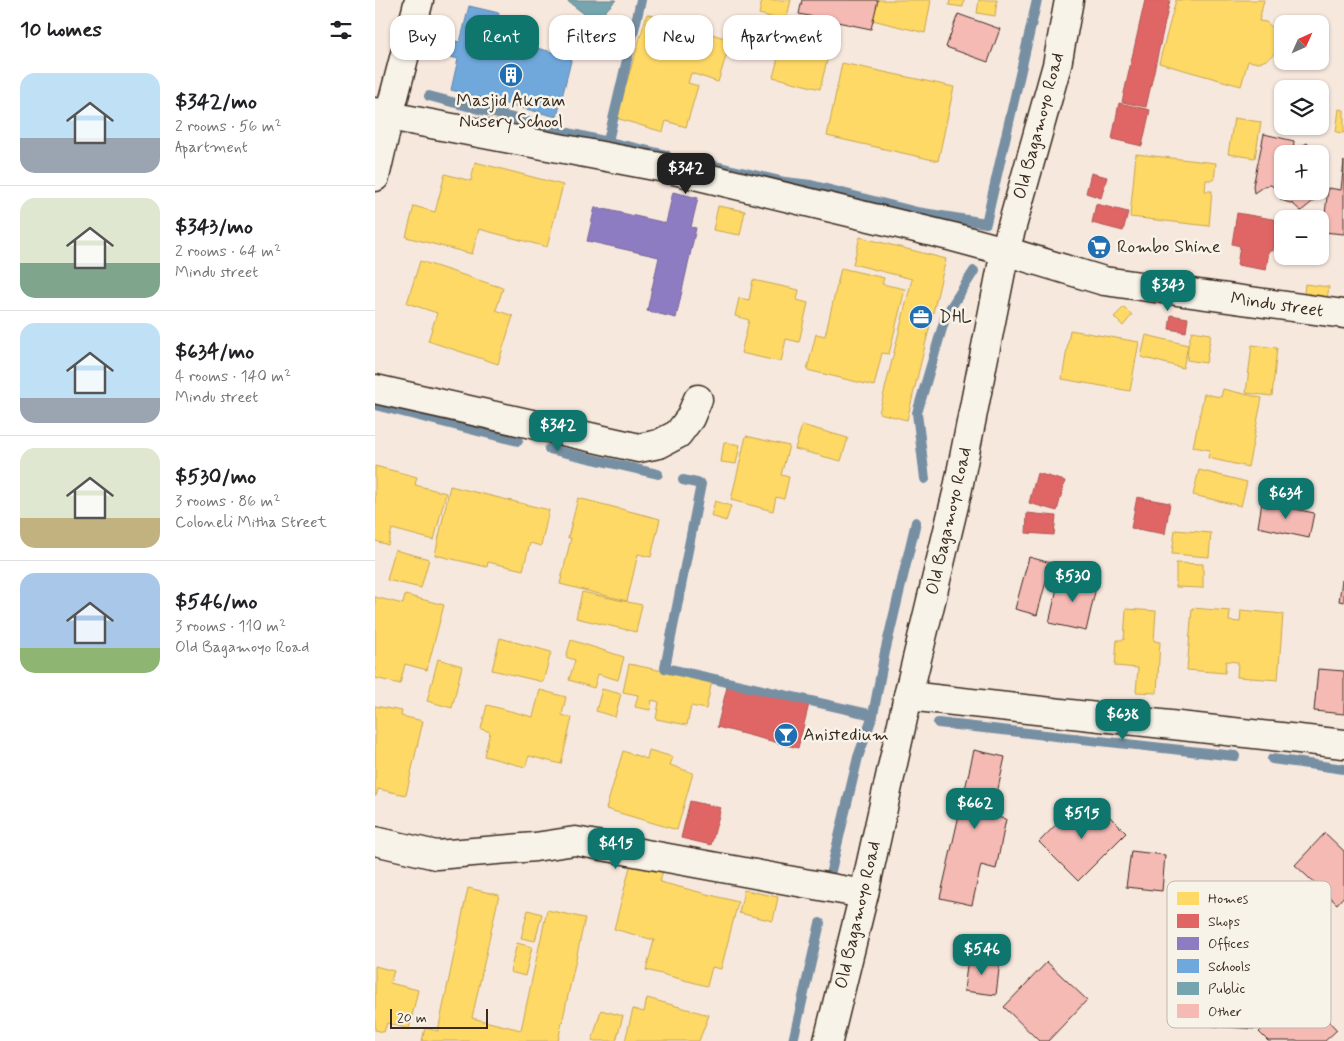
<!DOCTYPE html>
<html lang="en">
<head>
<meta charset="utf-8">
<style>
  body { margin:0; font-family:Mynerve,sans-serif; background:#f6f6f6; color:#202124; height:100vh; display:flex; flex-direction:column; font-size:19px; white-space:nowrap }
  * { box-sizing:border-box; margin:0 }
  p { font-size:16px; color:#757577 }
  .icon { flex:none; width:28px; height:28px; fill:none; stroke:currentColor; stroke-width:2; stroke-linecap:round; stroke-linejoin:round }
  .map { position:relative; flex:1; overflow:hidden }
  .side { display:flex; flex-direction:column; background:#fff; width:375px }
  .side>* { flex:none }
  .banner { position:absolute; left:15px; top:15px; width:475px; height:45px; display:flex; gap:10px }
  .needle { width:32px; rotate:45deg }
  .fabs { position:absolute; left:899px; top:15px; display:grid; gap:10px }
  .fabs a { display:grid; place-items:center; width:55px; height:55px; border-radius:10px; background:#fff; box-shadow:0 1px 4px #0004; font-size:25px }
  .scale { position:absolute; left:15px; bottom:12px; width:98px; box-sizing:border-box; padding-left:5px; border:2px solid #3b2a1e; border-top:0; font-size:14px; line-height:18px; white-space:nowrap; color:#3b2a1e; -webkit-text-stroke:4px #f7f3e8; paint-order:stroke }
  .price { position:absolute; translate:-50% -42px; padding:0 11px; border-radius:10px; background:#0f766e; color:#fff; font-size:16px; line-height:32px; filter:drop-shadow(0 1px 2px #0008) }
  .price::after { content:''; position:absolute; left:50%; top:30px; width:15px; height:11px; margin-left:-8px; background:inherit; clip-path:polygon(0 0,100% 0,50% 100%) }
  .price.on { background:#222; color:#fff }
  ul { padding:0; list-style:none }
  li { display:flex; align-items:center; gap:15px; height:125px; padding:0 20px }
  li+li { border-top:1px solid #e0e0e0 }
  li span { display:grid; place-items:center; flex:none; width:140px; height:100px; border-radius:15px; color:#555 }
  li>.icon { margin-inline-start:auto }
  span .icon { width:60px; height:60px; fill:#fffc; stroke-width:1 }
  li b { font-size:21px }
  h2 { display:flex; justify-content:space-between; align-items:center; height:60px; padding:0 20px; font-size:21px }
  .chip { padding:0 18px; border-radius:15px; background:#fff; box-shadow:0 1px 4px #0004; font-size:18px; line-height:45px }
  .chip.on { background:#0f766e; color:#fff }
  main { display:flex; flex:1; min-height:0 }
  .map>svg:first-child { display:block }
  .homes { fill:#ffd966; stroke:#c4a450 }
  .shops { fill:#e06666; stroke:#ae5450 }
  .offices { fill:#8e7cc3; stroke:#756392 }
  .schools { fill:#6fa8dc; stroke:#5f82a3 }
  .public { fill:#76a5af; stroke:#648084 }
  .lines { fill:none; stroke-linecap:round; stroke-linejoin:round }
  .stream { stroke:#768fa3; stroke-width:10 }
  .building { fill:#f6bab5; stroke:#3b2a1e }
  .minor-casing { stroke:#3b2a1e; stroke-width:31 }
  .primary-casing { stroke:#3b2a1e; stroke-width:31 }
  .minor { stroke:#f7f3e8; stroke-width:28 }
  .primary { stroke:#f7f3e8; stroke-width:28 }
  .labels { text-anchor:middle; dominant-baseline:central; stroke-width:5; stroke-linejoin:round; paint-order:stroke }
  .poi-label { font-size:18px; fill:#3b2a1e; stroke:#f7f3e8; text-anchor:start }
  .street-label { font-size:18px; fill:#3b2a1e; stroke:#f7f3e8 }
  .key { fill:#f7f3e8; stroke:#bfb7ab; stroke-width:1 }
  .key-label { font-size:14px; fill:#3b2a1e }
</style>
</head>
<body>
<main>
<section class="side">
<h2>10 homes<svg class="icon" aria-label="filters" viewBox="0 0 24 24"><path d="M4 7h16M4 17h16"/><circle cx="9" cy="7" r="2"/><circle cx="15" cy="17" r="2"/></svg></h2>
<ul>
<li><span style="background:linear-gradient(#bfe0f5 65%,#9aa5b1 0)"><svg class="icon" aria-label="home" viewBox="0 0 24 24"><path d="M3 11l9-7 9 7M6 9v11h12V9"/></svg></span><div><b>$342/mo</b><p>2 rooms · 56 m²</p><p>Apartment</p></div></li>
<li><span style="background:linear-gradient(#dfe7d0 65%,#7fa58c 0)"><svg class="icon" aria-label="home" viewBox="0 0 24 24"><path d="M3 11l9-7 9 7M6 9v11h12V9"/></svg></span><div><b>$343/mo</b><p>2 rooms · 64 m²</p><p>Mindu street</p></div></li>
<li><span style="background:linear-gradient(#bfe0f5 75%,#9aa5b1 0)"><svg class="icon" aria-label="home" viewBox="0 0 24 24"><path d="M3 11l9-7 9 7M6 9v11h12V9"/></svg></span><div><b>$634/mo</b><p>4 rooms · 140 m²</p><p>Mindu street</p></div></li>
<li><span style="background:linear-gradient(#dfe7d0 70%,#c2b280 0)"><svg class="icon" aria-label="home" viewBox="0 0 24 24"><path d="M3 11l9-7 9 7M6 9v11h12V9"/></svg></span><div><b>$530/mo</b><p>3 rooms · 86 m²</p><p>Coloneli Mitha Street</p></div></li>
<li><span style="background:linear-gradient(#a9c7e8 75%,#8fb573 0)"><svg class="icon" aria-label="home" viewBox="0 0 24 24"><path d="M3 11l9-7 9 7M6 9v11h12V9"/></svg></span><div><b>$546/mo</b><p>3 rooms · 110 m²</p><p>Old Bagamoyo Road</p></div></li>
</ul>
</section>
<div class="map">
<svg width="969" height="1041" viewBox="0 0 969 1041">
  <rect width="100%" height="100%" fill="#f7e8de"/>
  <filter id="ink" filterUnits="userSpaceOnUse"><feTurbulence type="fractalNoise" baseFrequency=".02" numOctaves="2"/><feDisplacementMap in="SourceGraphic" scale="10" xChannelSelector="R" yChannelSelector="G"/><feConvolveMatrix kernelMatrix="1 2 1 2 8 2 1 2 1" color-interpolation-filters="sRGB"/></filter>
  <g filter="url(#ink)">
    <!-- homes -->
    <g class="homes">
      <path d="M387 0H416L411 21 384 14Z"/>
      <path d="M473 0H556L550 33 469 13Z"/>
      <path d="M575 0H589L588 7 574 5Z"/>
      <path d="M604 0H622L620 16 602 13Z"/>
      <path d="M801 0H889L884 21 891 22 898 28 902 37V46L899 55 891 60 884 63 873 61 866 86 784 63Z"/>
      <path d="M272 14 356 40 343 82 316 73 313 83 323 86 311 127 291 121 288 132 241 118Z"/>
      <path d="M411 28 457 40 445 89 398 77Z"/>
      <path d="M467 63 579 87 563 161 452 136Z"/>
      <path d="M964 109 969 110V133L961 132Z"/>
      <path d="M859 118 886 122 880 158 853 154Z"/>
      <path d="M761 154 841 163 839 180H831L830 191H837L834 226 755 217Z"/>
      <path d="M100 162 188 185 172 247 104 229 97 254 31 237 39 206 60 212 70 174 96 181Z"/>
      <path d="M343 206 370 211 365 235 338 230Z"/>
      <path d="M485 237 571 259 532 420 504 413 537 279 478 264Z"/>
      <path d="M45 261 128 288 121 310 138 316 123 364 53 341 62 313 32 303Z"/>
      <path d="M466 268 509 278 507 284 530 289 514 354 507 353 499 386 432 370 441 334 450 336Z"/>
      <path d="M378 280 424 290 422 300 433 303 424 342 411 339 406 362 366 353 374 320 360 316 364 298 374 300Z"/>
      <path d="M930 284 954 287 951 305 928 302Z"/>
      <path d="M749 307 757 315 748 326 739 317Z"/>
      <path d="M695 330 764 342 755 391 687 379Z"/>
      <path d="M817 331 836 334 831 363 812 360 813 345Z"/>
      <path d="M771 335 813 345 808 368 766 357Z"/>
      <path d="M877 345 902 348 897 396 871 393Z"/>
      <path d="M848 389 887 398 873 467 833 458 835 450 818 447 829 394 846 397Z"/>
      <path d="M427 425 473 438 466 461 420 449Z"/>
      <path d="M371 436 414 446 406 475 414 477 409 499 401 497 398 511 356 500Z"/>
      <path d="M349 442 365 445 361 464 346 462Z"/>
      <path d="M0 466 42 477 40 485 71 493 59 540 17 529 13 545 0 541Z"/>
      <path d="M824 470 872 482 866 506 818 495Z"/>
      <path d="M75 486 174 510 166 546 155 543 148 570 113 562 112 567 60 555Z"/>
      <path d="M203 498 285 519 276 557 263 554 252 601 185 584 196 538H193Z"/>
      <path d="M340 501 356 506 351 521 336 516Z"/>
      <path d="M800 530 836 533 834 557 797 554Z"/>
      <path d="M20 550 54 559 46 588 12 580Z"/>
      <path d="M801 563 828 564V588L801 587Z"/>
      <path d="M207 592 267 605 261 632 201 618Z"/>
      <path d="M30 595 69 605 52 670 30 664 25 684 0 678V597L28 604Z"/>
      <path d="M817 608 855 611 854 621 865 622 866 610 908 614 903 680 862 677 863 662 851 661 850 673 812 670Z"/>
      <path d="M751 609 781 611 779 641 785 642 782 693 761 692 763 668 740 666 742 640H749Z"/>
      <path d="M125 638 176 652 168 682 117 670Z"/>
      <path d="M196 640 249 657 243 680 223 674 219 688 194 680 200 660 191 657Z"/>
      <path d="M63 659 87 666 77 708 52 701Z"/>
      <path d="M254 664 337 681 331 709 316 706 312 725 281 719 284 702 277 700 275 710 260 707 263 695 248 692Z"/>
      <path d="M227 689 246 694 240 717 221 711Z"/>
      <path d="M165 690 191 697 187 715 197 718 186 764 154 756 150 767 109 756 115 732 106 729 112 705 158 717Z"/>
      <path d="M0 706 27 711 26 716 48 721 31 795 3 789 1 796H0Z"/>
      <path d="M274 750 298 757 295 765 318 773 302 830 231 809 248 751 272 759Z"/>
      <path d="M257 859 289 867 285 882 363 902 346 969 337 967 332 986 271 970 279 940 239 929Z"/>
      <path d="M93 888 124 895 97 1018 146 1030 172 910 210 918 183 1041H47L50 1028 63 1031Z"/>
      <path d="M369 890 403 897 398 921 364 913Z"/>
      <path d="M153 910 167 914 160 941 146 938Z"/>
      <path d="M142 943 157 947 150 976 135 972Z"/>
      <path d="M0 966 19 971 15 983 43 990 34 1029 12 1023 9 1032 0 1030Z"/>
      <path d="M272 998 334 1015 324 1041H250L258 1009 269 1012Z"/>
      <path d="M226 1010 248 1016 241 1041H217Z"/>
    </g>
    <!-- shops -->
    <g class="shops">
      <path d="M770 0H795L771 107 747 102Z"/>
      <path d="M744 103 775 110 767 146 737 139Z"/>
      <path d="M716 173 732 177 726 198 711 193Z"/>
      <path d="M721 204 753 212 748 231 717 223Z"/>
      <path d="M862 213 903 220 898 251H894L891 270 862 265 865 246 857 244Z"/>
      <path d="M796 315 813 318 811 332 794 329Z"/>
      <path d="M662 473 690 481 682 511 654 503Z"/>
      <path d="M762 497 795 503 790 534 756 528Z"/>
      <path d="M652 513 681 516 679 535 651 533Z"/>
      <path d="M353 683 434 704 423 748 342 727Z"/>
      <path d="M315 801 346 808 336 845 306 838Z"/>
    </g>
    <!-- offices -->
    <path class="offices" d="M298 192 323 198 316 227 321 228 301 318 272 311 284 257 212 241 220 207 291 223Z"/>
    <!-- schools -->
    <path class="schools" d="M94 6 124 13 118 37 197 57 182 117 76 90 83 59 64 54 68 38 85 42Z"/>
    <!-- public -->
    <path class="public" d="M191 0H241L220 22Z"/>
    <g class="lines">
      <!-- stream -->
      <g class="stream">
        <path d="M54 96 202 135 291 155"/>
        <path d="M233 141 266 0"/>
        <path d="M323 162 410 182 436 185 542 212 611 223 662 0"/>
        <path d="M0 405 143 441"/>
        <path d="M174 449 283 474"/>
        <path d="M550 479 542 413 571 315 599 271"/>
        <path d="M308 480 326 484 290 668 498 715"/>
        <path d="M563 723 860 756"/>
        <path d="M897 759 969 769"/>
        <path d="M454 879 483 757 498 715 510 652 541 522"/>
        <path d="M418 1041 445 923"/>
      </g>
    </g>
    <!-- building -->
    <g class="building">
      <path d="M427 0H503L496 29 424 14Z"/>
      <path d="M583 14 625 29 613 62 571 47Z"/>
      <path d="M889 134 919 141 918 151 932 143 942 154H908V191H941L937 195 941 199 926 211 918 204 906 200 905 193 896 185 889 186 879 193 878 186Z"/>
      <path d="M945 158 949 168 950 175 945 180Z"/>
      <path d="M969 161V234L948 232 953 188 966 190Z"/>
      <path d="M887 502 939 513 934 538 883 527Z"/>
      <path d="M654 557 676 563 662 615 640 609Z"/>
      <path d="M685 575 722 583 711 631 674 623Z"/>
      <path d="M967 580H969V602L964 601Z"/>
      <path d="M943 669 969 671V714L939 711Z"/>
      <path d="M599 750 630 757 617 816 631 819 621 869 606 865 597 905 565 898Z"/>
      <path d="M704 801 723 820 730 812 751 833 703 881 664 842Z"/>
      <path d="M950 833 969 851V896L962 904 920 865Z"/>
      <path d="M756 851 790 855 787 891 751 887Z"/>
      <path d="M593 957 625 961 621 995 589 991Z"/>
      <path d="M672 962 712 1000 673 1041H664L629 1007Z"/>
      <path d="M840 983 881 985 879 1029 838 1026 839 1017 831 1016 832 992 840 993Z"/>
      <path d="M926 992 962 1030 950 1041H893L884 1032Z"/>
    </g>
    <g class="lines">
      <!-- minor casing -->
      <g class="minor-casing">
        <g id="minor">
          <path d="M0 112 14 116 290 168 578 237 630 251 729 281 969 314"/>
          <path d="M0 177 14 116 44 0"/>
          <path d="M0 389 264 448 284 444 303 434 315 418 323 399"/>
          <path d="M533 696 969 744"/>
          <path d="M0 841 61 855 160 847 200 841 489 894"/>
        </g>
      </g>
      <!-- primary casing -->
      <g class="primary-casing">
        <path id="primary" d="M453 1041 489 894 533 696 582 493 630 251 682 65 694 0"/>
      </g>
      <!-- minor -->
      <use href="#minor" class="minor"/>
      <!-- primary -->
      <use href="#primary" class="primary"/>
    </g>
  </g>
  <!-- icons -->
  <defs>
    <g id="building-disc" transform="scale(1.25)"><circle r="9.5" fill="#1f6fb2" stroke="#f7f3e8"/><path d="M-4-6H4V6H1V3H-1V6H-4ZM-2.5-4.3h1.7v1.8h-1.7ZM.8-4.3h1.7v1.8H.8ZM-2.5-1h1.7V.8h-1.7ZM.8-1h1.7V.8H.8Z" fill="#fff"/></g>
    <g id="supermarket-disc" transform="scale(1.25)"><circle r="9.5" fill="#1f6fb2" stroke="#f7f3e8"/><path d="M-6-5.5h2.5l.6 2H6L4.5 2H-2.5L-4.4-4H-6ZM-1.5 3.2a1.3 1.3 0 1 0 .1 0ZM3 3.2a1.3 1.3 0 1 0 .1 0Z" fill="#fff"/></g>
    <g id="office-disc" transform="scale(1.25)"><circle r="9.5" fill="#1f6fb2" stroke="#f7f3e8"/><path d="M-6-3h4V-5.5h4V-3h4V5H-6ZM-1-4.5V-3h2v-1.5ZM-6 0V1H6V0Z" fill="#fff"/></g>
    <g id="bar-disc" transform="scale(1.25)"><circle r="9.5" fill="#1f6fb2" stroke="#f7f3e8"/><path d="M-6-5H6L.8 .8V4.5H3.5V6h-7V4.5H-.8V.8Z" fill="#fff"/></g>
  </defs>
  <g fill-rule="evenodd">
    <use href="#building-disc" x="136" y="75"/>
    <use href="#supermarket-disc" x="724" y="247"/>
    <use href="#office-disc" x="546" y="317"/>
    <use href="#bar-disc" x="411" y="735"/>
  </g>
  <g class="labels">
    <!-- poi labels -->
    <g class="poi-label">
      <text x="136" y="101" text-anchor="middle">Masjid Akram<tspan x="136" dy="21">Nusery School</tspan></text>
      <text x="742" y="247">Rombo Shine</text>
      <text x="564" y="317">DHL</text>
      <text x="428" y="735">Anistedium</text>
    </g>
    <!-- street labels -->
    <g class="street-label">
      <text transform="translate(664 126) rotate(-75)">Old Bagamoyo Road</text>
      <text transform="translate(902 305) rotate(8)">Mindu street</text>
      <text transform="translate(574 521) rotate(-77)">Old Bagamoyo Road</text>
      <text transform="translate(483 915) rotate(-77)">Old Bagamoyo Road</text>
    </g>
  </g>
  <!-- legend -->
  <rect x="792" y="881" width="164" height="147" rx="8" class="key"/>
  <rect x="802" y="892" width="22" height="13" fill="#ffd966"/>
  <rect x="802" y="914" width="22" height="14" fill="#e06666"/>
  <rect x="802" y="937" width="22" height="13" fill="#8e7cc3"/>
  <rect x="802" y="959" width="22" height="14" fill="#6fa8dc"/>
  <rect x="802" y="982" width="22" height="13" fill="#76a5af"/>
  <rect x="802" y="1004" width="22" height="14" fill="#f6bab5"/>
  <g class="key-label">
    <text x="833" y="903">Homes</text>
    <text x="833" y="926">Shops</text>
    <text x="833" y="948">Offices</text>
    <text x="833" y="971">Schools</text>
    <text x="833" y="993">Public</text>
    <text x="833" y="1016">Other</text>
  </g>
</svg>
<div class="fabs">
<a><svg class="needle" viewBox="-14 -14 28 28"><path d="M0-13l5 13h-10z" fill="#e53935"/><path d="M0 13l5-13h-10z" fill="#757577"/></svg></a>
<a><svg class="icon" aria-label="layers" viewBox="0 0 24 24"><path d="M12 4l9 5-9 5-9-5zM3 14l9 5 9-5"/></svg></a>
<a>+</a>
<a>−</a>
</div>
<div class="scale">20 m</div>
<b class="price on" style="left:311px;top:195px">$342</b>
<b class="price" style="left:793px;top:312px">$343</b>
<b class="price" style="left:183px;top:452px">$342</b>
<b class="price" style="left:911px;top:520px">$634</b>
<b class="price" style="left:698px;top:603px">$530</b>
<b class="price" style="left:748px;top:741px">$638</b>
<b class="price" style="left:600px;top:830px">$662</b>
<b class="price" style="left:707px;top:840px">$515</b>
<b class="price" style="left:241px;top:870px">$415</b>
<b class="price" style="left:607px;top:976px">$546</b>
<div class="banner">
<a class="chip">Buy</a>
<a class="chip on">Rent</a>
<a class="chip">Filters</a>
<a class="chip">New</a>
<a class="chip">Apartment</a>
</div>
</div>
</main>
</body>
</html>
